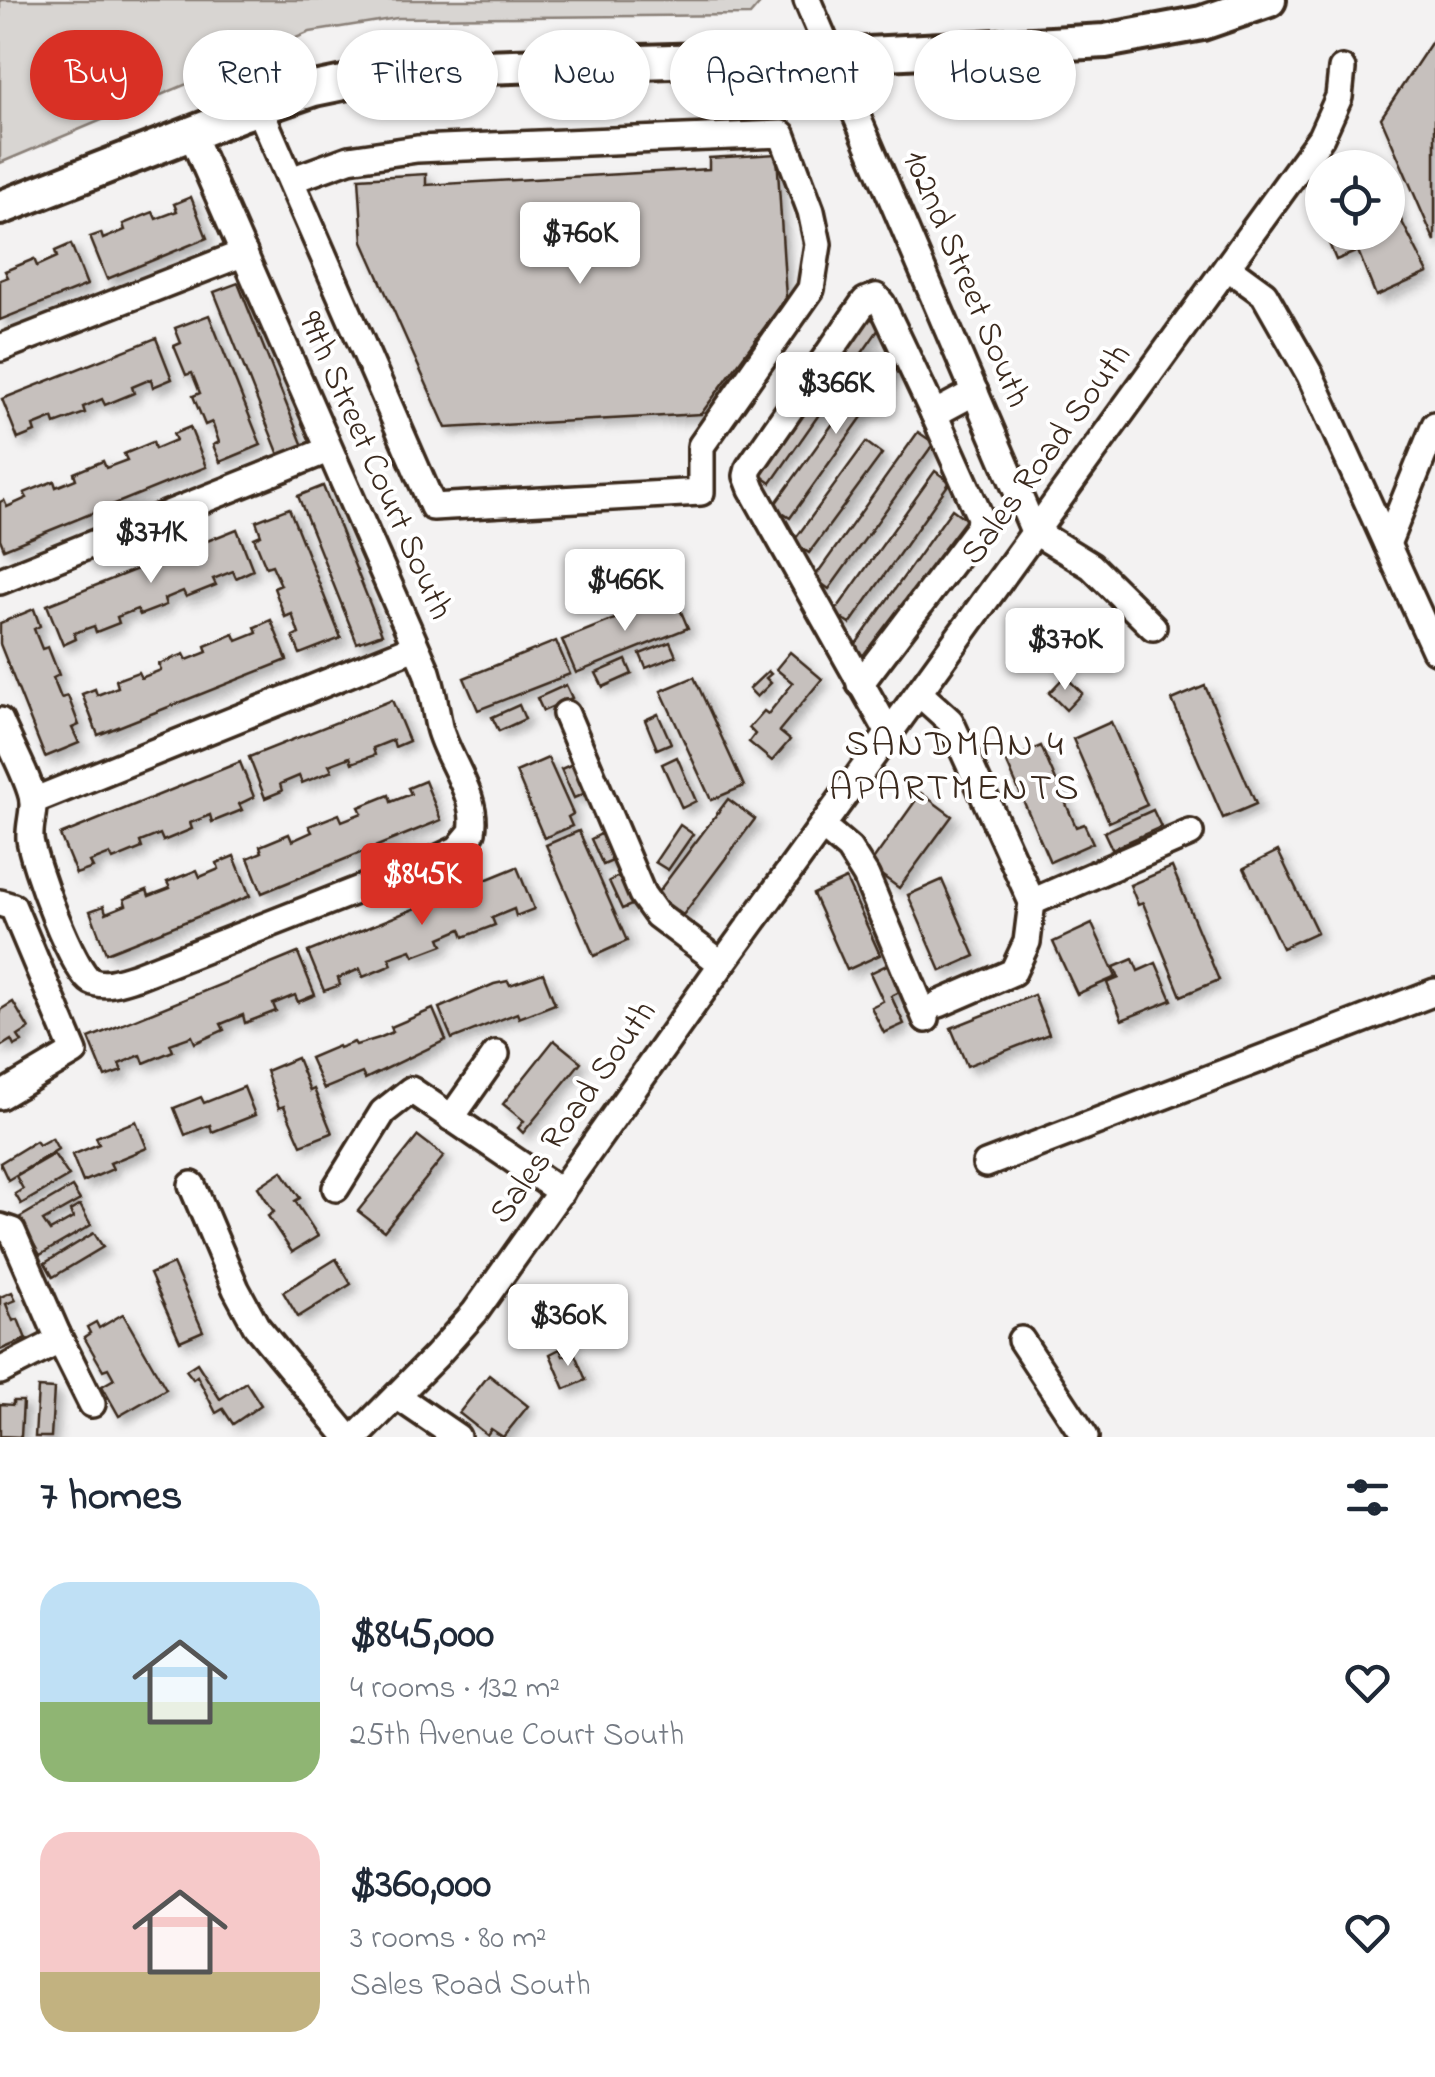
<!DOCTYPE html>
<html lang="en">
<head>
<meta charset="utf-8">
<style>
  body { margin:0; font-family:"Indie Flower",sans-serif; background:#f2f2f3; color:#1f2937; height:100vh; display:flex; flex-direction:column; font-size:38px; white-space:nowrap }
  * { box-sizing:border-box; margin:0 }
  p { font-size:32px; color:#747a83 }
  .icon { flex:none; width:55px; height:55px; fill:none; stroke:currentColor; stroke-width:2; stroke-linecap:round; stroke-linejoin:round }
  .map { position:relative; height:1437px; overflow:hidden }
  .details { display:flex; flex-direction:column; background:#fff; flex:1 }
  .details>* { flex:none }
  .top-card { position:absolute; left:30px; top:30px; width:1375px; height:90px; display:flex; gap:20px }
  .controls { position:absolute; left:1305px; top:150px; display:grid; gap:20px }
  .controls a { display:grid; place-items:center; width:100px; height:100px; border-radius:50%; background:#fff; box-shadow:0 2px 8px #0004; font-size:50px }
  .price { position:absolute; translate:-50% -85px; padding:0 22px; border-radius:10px; background:#fff; color:#222; font-size:32px; line-height:65px; filter:drop-shadow(0 2px 5px #0008) }
  .price::after { content:''; position:absolute; left:50%; top:60px; width:30px; height:22px; margin-left:-15px; background:inherit; clip-path:polygon(0 0,100% 0,50% 100%) }
  .price.current { background:#d93025; color:#fff }
  ul { padding:0; list-style:none }
  li { display:flex; align-items:center; gap:30px; height:250px; padding:0 40px }
  li span { display:grid; place-items:center; flex:none; width:280px; height:200px; border-radius:30px; color:#555 }
  li>.icon { margin-inline-start:auto }
  span .icon { width:120px; height:120px; fill:#fffc; stroke-width:1 }
  li b { font-size:42px }
  h2 { display:flex; justify-content:space-between; align-items:center; height:120px; padding:0 40px; font-size:42px }
  .pill { padding:0 35px; border-radius:45px; background:#fff; box-shadow:0 2px 8px #0004; font-size:35px; line-height:90px }
  .pill.current { background:#d93025; color:#fff }
  .map>svg:first-child { display:block }
  .green { fill:#d8d5d2; stroke:#8a8078; stroke-width:2.5 }
  .building { fill:#c6c0bd; stroke:#3b2a1e; stroke-width:2.5; filter:url(#shadow) }
  .lines { fill:none; stroke-linecap:round; stroke-linejoin:round }
  .minor-casing { stroke:#3b2a1e; stroke-width:32 }
  .major-casing { stroke:#3b2a1e; stroke-width:40 }
  .minor { stroke:#fff; stroke-width:25 }
  .major { stroke:#fff; stroke-width:32 }
  .labels { text-anchor:middle; dominant-baseline:central; stroke-width:8; stroke-linejoin:round; paint-order:stroke }
  .street-label { font-size:35px; fill:#3b2a1e; stroke:#fff }
  .neighbourhood-label { font-size:38px; letter-spacing:2.5px; fill:#3b2a1e; stroke:#fff }
</style>
</head>
<body>
<div class="map">
<svg width="1435" height="1437" viewBox="0 0 1435 1437">
  <defs>
    <filter id="shadow"><feDropShadow dx="6" dy="6" stdDeviation="5" flood-color="#0004"/></filter>
  </defs>
  <rect width="100%" height="100%" fill="#f3f2f2"/>
  <filter id="ink" filterUnits="userSpaceOnUse"><feTurbulence type="fractalNoise" baseFrequency=".01" numOctaves="2"/><feDisplacementMap in="SourceGraphic" scale="20" xChannelSelector="R" yChannelSelector="G"/><feConvolveMatrix kernelMatrix="1 2 1 2 8 2 1 2 1" color-interpolation-filters="sRGB"/></filter>
  <g filter="url(#ink)">
    <!-- green -->
    <path class="green" d="M0 0H763L750 15 397 18 310 32 0 163Z"/>
    <!-- building -->
    <g class="building">
      <path d="M1435 37V242L1381 118Z"/>
      <path d="M777 154 786 298 701 414 446 428 363 242 359 178 426 174V185L709 169V158Z"/>
      <path d="M191 197 207 238 107 279 90 237 101 233 103 239 125 230 123 224 153 212 156 219 177 211 174 204Z"/>
      <path d="M1394 206 1428 273 1376 296 1358 251 1336 260 1326 236 1333 232H1388V209Z"/>
      <path d="M71 244 87 285 0 320V280L8 277 5 271 34 259 37 266 57 257 55 251Z"/>
      <path d="M238 283 305 451 281 460 214 292Z"/>
      <path d="M209 315 261 445 220 462 213 445 219 442 212 422 205 425 193 396 200 393 192 373 186 375 174 346 181 343 175 328Z"/>
      <path d="M866 315 881 326 771 483 756 472Z"/>
      <path d="M156 338 172 379 153 387 151 379 132 387 134 393 105 405 102 399 83 407 85 413 55 424 53 418 33 426 35 432 18 439 2 399Z"/>
      <path d="M883 354 899 365 790 518 773 507Z"/>
      <path d="M190 427 206 467 4 549 0 539V502L4 500 7 507 27 498 24 493 54 481 56 487 76 479 74 473 103 461 106 468 127 460 124 454 153 442 155 449 176 440 173 434Z"/>
      <path d="M918 432 934 443 829 589 814 578Z"/>
      <path d="M866 442 882 454 809 553 793 542Z"/>
      <path d="M935 471 950 482 850 624 834 613Z"/>
      <path d="M323 486 382 634 357 643 298 496Z"/>
      <path d="M289 508 341 638 300 654 293 637 299 634 292 614 285 617 274 588 281 585 272 565 266 567 254 538 261 535 256 521Z"/>
      <path d="M952 509 967 520 868 659 853 648Z"/>
      <path d="M237 529 253 570 236 578 233 571 213 579 216 585 186 597 183 591 164 599 166 605 140 615 137 609 117 617 119 623 96 632 94 626 74 633 76 639 63 645 47 605Z"/>
      <path d="M674 595 688 628 576 673 562 640Z"/>
      <path d="M34 609 40 626 34 629 42 649 48 647 59 675 53 678 61 698 68 696 79 725 72 728 79 743 45 757 0 644V623Z"/>
      <path d="M271 620 287 660 98 735 82 694 95 689 97 695 118 687 116 680 138 672 141 678 161 670 159 664 184 654 187 660 207 652 205 646 234 634 237 641 257 633 255 627Z"/>
      <path d="M556 641 570 674 478 710 464 678Z"/>
      <path d="M670 642 676 656 646 668 640 654Z"/>
      <path d="M790 652 822 679 779 731 790 740 772 761 749 742 755 734 749 728 764 711 768 714 793 683 776 669Z"/>
      <path d="M626 660 632 674 603 687 596 673Z"/>
      <path d="M768 671 771 674 766 678 771 683 757 697 749 689Z"/>
      <path d="M1065 676 1082 693 1066 710 1049 693Z"/>
      <path d="M694 677 744 786 711 800 661 691Z"/>
      <path d="M566 685 572 698 543 711 537 698Z"/>
      <path d="M1205 686 1256 804 1223 818 1172 700Z"/>
      <path d="M392 700 409 741 395 747 393 740 373 748 375 755 352 763 350 757 329 765 332 771 302 783 299 776 280 784 282 791 265 798 249 757Z"/>
      <path d="M519 705 525 719 499 731 492 717Z"/>
      <path d="M658 714 671 743 657 749 645 720Z"/>
      <path d="M1111 722 1147 805 1109 822 1073 739Z"/>
      <path d="M1041 746 1076 827 1084 824 1093 843 1050 862 1006 761Z"/>
      <path d="M677 757 696 801 682 808 662 764Z"/>
      <path d="M548 758 573 814 568 817 572 826 544 838 516 772Z"/>
      <path d="M240 762 254 797 239 804 242 810 212 822 210 815 190 823 192 829 163 841 160 834 140 842 142 848 113 860 110 854 90 862 93 868 76 874 60 835Z"/>
      <path d="M575 763 588 792 574 798 561 769Z"/>
      <path d="M425 781 441 820 262 893 248 858 262 852 260 846 289 834 292 841 312 832 309 826 339 814 342 821 362 813 359 807 389 795 391 802 411 794 408 788Z"/>
      <path d="M921 793 952 816 899 888 869 866Z"/>
      <path d="M728 799 755 819 683 915 656 895Z"/>
      <path d="M1153 810 1161 827 1112 849 1104 832Z"/>
      <path d="M680 825 693 834 668 870 655 862Z"/>
      <path d="M579 831 627 941 594 956 546 845Z"/>
      <path d="M605 832 617 859 603 865 591 839Z"/>
      <path d="M1278 851 1317 932 1282 948 1244 868Z"/>
      <path d="M234 856 250 896 106 953 90 911 104 906 106 913 126 905 124 899 147 890 149 896 170 888 167 882 197 870 200 877 219 869 217 863Z"/>
      <path d="M517 867 534 909 516 916 514 909 492 918 495 925 464 937 461 929 440 938 443 945 414 956 411 950 389 958 392 965 363 977 360 969 338 978 340 985 324 991 308 952Z"/>
      <path d="M1172 867 1219 980 1181 996 1143 903 1138 905 1130 885Z"/>
      <path d="M623 874 636 903 622 909 609 881Z"/>
      <path d="M846 879 880 955 847 970 813 894Z"/>
      <path d="M942 880 975 956 941 971 908 895Z"/>
      <path d="M1092 924 1116 977 1077 994 1053 942Z"/>
      <path d="M298 953 315 995 298 1002 295 995 273 1004 276 1011 245 1023 243 1015 221 1024 224 1030 195 1043 192 1036 170 1044 173 1051 144 1063 141 1055 119 1064 122 1071 105 1077 89 1038Z"/>
      <path d="M1133 959 1138 971 1156 963 1172 1000 1122 1020 1107 983 1119 978 1114 967Z"/>
      <path d="M893 962 906 989 891 996 904 1024 884 1033 871 1007 883 1001 870 973Z"/>
      <path d="M543 973 555 1004 519 1018 517 1013 452 1039 439 1008 494 984 508 981 510 985Z"/>
      <path d="M1034 995 1049 1034 967 1066 951 1028Z"/>
      <path d="M13 1002 29 1029 18 1036 22 1042 14 1046 11 1040 0 1047V1010Z"/>
      <path d="M433 1009 446 1040 365 1079 362 1073 324 1089 310 1058 338 1046 339 1048 354 1042 356 1045 379 1038 393 1032 391 1027Z"/>
      <path d="M554 1040 581 1062 523 1133 518 1128 524 1121 503 1104Z"/>
      <path d="M297 1058 310 1091 314 1089 332 1133 301 1145 284 1106 279 1108 266 1071Z"/>
      <path d="M244 1087 255 1115 212 1132 210 1125 185 1135 174 1108 201 1097 204 1103Z"/>
      <path d="M136 1121 147 1148 110 1163 113 1169 83 1182 72 1155 99 1144 96 1137Z"/>
      <path d="M418 1136 444 1156 384 1231 358 1211Z"/>
      <path d="M52 1138 58 1149 8 1180 0 1163 36 1141 39 1145Z"/>
      <path d="M54 1154 69 1176 21 1204 15 1194 23 1189 16 1176Z"/>
      <path d="M282 1171 300 1198 295 1201 318 1236 292 1252 268 1216 274 1212 258 1187Z"/>
      <path d="M72 1187 80 1200 43 1221 50 1231 73 1218 70 1211 80 1205 91 1225 40 1255 19 1218Z"/>
      <path d="M94 1233 103 1247 53 1277 45 1263Z"/>
      <path d="M336 1259 351 1284 298 1317 283 1292Z"/>
      <path d="M173 1264 203 1331 180 1341 150 1274Z"/>
      <path d="M12 1292 16 1300 6 1304 13 1321 18 1319 26 1339 0 1350V1297Z"/>
      <path d="M123 1314 166 1389 119 1416 102 1386 114 1379 108 1368 103 1370 84 1337 90 1333 87 1327 96 1322 99 1328Z"/>
      <path d="M560 1349 563 1356 574 1352 586 1380 565 1389 550 1354Z"/>
      <path d="M197 1363 220 1399 246 1382 261 1405 233 1424 223 1409 216 1413 197 1376 193 1379 186 1370Z"/>
      <path d="M489 1375 528 1406 503 1437 491 1429 487 1435 459 1413Z"/>
      <path d="M38 1388 54 1389 51 1437H35Z"/>
      <path d="M13 1401H23L21 1437 0 1436V1404L13 1405Z"/>
    </g>
    <g class="lines">
      <!-- minor casing -->
      <g class="minor-casing">
        <g id="minor">
          <path d="M807 0 1034 531"/>
          <path d="M259 108 433 507 701 492V446L811 289 818 244 811 211 782 134 417 149 349 159 291 180"/>
          <path d="M1227 267 1264 294 1310 375 1435 650"/>
          <path d="M0 348 244 253"/>
          <path d="M1034 531 1091 566 1153 627"/>
          <path d="M1387 544 1435 425"/>
          <path d="M0 581 328 450"/>
          <path d="M860 684 979 527 980 517 934 414"/>
          <path d="M919 693 950 721 1032 902 1027 942 1013 972 939 1004"/>
          <path d="M566 714 642 894 657 915 722 964"/>
          <path d="M0 721C8 741 31 782 33 801 34 813 29 826 30 839 33 863 73 972 91 981 105 988 123 980 137 976L437 859 458 849 472 832C479 796 447 760 439 727 435 708 433 691 427 672L191 133"/>
          <path d="M889 733 752 489 747 476 749 468 865 301 876 297 882 304 934 414 975 392"/>
          <path d="M33 801 415 647"/>
          <path d="M822 826 849 849 866 876 926 1019"/>
          <path d="M1032 902 1190 833"/>
          <path d="M0 903 13 907 74 1052 0 1096"/>
          <path d="M451 1118 496 1054"/>
          <path d="M986 1164 1435 992"/>
          <path d="M192 1185 236 1289 256 1326 348 1437"/>
          <path d="M336 1188 383 1112 411 1090 561 1192"/>
          <path d="M0 1227 12 1231 57 1334 55 1343 0 1371"/>
          <path d="M57 1334 92 1404"/>
          <path d="M1021 1340 1085 1437"/>
          <path d="M397 1396 457 1437"/>
          <path d="M356 1437 436 1356 475 1312 722 964 1321 137 1339 97 1342 69"/>
        </g>
      </g>
      <!-- major casing -->
      <g class="major-casing">
        <path id="major" d="M0 208 239 115 314 89 353 81 484 67 831 56 1105 41 1202 23 1269 0"/>
      </g>
      <!-- minor -->
      <use href="#minor" class="minor"/>
      <!-- major -->
      <use href="#major" class="major"/>
    </g>
  </g>
  <g class="labels">
    <!-- street labels -->
    <g class="street-label">
      <text transform="translate(965 279) rotate(67)">102nd Street South</text>
      <text transform="translate(1047 455) rotate(-54)">Sales Road South</text>
      <text transform="translate(374 466) rotate(66)">99th Street Court South</text>
      <text transform="translate(574 1113) rotate(-55)">Sales Road South</text>
    </g>
    <!-- neighbourhood labels -->
    <g class="neighbourhood-label">
      <text x="955" y="746">SANDMAN 4<tspan x="955" dy="44">APARTMENTS</tspan></text>
    </g>
  </g>
</svg>
<div class="controls">
<a><svg class="icon" aria-label="locate" viewBox="0 0 24 24"><circle cx="12" cy="12" r="6"/><path d="M12 2v4M12 18v4M2 12h4M18 12h4"/></svg></a>
</div>
<b class="price" style="left:580px;top:287px">$760K</b>
<b class="price" style="left:836px;top:437px">$366K</b>
<b class="price" style="left:151px;top:586px">$371K</b>
<b class="price" style="left:625px;top:634px">$466K</b>
<b class="price" style="left:1065px;top:693px">$370K</b>
<b class="price current" style="left:422px;top:928px">$845K</b>
<b class="price" style="left:568px;top:1369px">$360K</b>
<div class="top-card">
<a class="pill current">Buy</a>
<a class="pill">Rent</a>
<a class="pill">Filters</a>
<a class="pill">New</a>
<a class="pill">Apartment</a>
<a class="pill">House</a>
</div>
</div>
<section class="details">
<h2>7 homes<svg class="icon" aria-label="filters" viewBox="0 0 24 24"><path d="M4 7h16M4 17h16"/><circle cx="9" cy="7" r="2"/><circle cx="15" cy="17" r="2"/></svg></h2>
<ul>
<li><span style="background:linear-gradient(#bfe0f5 60%,#8fb573 0)"><svg class="icon" aria-label="home" viewBox="0 0 24 24"><path d="M3 11l9-7 9 7M6 9v11h12V9"/></svg></span><div><b>$845,000</b><p>4 rooms · 132 m²</p><p>25th Avenue Court South</p></div><svg class="icon" aria-label="heart" viewBox="0 0 24 24"><path d="M12 20l-8-8c-3-5 5-10 8-4 3-6 11-1 8 4z"/></svg></li>
<li><span style="background:linear-gradient(#f6c9c9 70%,#c2b280 0)"><svg class="icon" aria-label="home" viewBox="0 0 24 24"><path d="M3 11l9-7 9 7M6 9v11h12V9"/></svg></span><div><b>$360,000</b><p>3 rooms · 80 m²</p><p>Sales Road South</p></div><svg class="icon" aria-label="heart" viewBox="0 0 24 24"><path d="M12 20l-8-8c-3-5 5-10 8-4 3-6 11-1 8 4z"/></svg></li>
</ul>
</section>
</body>
</html>
